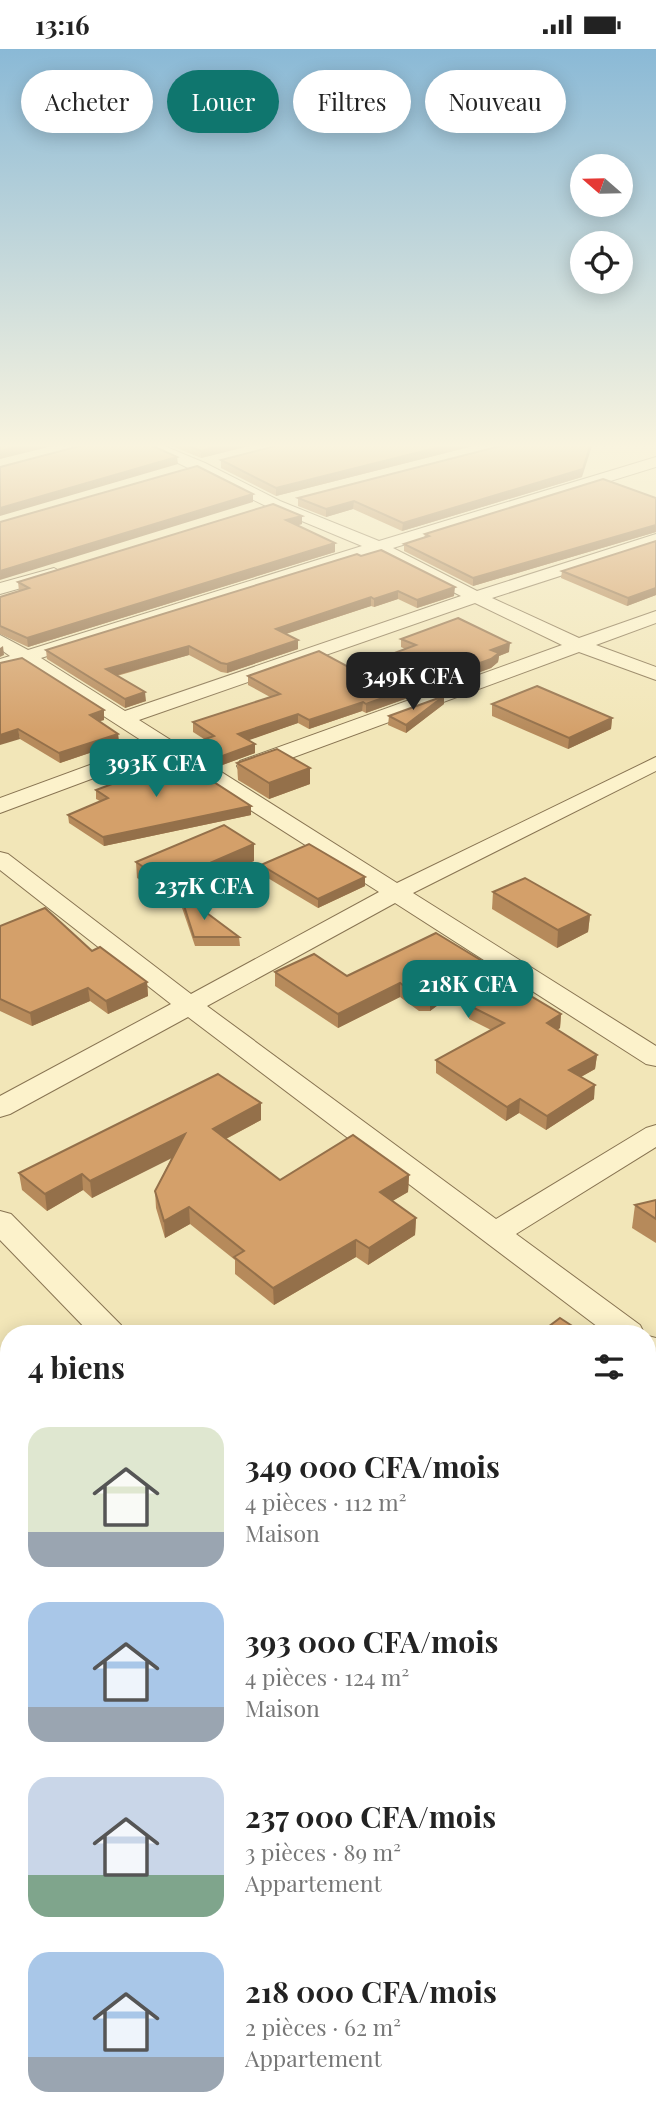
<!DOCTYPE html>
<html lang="fr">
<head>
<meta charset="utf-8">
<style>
  body { margin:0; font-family:"Playfair Display",serif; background:#f6f6f6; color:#222; height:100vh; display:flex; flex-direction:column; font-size:26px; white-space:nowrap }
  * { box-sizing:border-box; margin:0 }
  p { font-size:23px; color:#767676 }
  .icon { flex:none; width:38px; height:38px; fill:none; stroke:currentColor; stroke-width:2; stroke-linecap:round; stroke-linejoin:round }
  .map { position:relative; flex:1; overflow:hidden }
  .details { position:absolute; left:0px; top:1276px; width:656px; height:800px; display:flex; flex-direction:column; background:#fff; border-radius:28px 28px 0 0; box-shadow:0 4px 18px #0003 }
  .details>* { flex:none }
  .top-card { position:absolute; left:21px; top:21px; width:614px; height:63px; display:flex; gap:14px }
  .needle { width:46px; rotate:290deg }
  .buttons { position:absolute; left:570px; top:105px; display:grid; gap:14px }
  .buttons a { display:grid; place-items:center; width:63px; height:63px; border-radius:50%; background:#fff; box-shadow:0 4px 18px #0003; font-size:35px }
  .price { position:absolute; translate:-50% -60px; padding:0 16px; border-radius:14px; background:#0f766e; color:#fff; font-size:23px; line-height:46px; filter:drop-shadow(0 2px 4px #0008) }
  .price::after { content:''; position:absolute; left:50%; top:42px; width:21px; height:16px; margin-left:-10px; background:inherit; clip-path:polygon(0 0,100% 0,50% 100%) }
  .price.selected { background:#222; color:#fff }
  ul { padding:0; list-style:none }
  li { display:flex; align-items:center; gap:21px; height:175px; padding:0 28px }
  li span { display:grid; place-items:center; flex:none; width:196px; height:140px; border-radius:21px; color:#555 }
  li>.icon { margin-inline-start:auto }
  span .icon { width:84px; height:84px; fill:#fffc; stroke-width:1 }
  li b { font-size:30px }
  h2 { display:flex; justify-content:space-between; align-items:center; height:84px; padding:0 28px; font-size:30px }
  .chip { padding:0 24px; border-radius:32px; background:#fff; box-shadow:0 4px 18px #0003; font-size:24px; line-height:63px }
  .chip.selected { background:#0f766e; color:#fff }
  .status { display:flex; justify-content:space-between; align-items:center; height:49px; padding:0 35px; background:#fff; direction:ltr }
  .status svg { height:19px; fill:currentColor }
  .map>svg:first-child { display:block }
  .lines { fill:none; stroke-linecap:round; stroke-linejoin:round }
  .street-casing { stroke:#887452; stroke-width:2 }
  .street { fill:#fcf2cb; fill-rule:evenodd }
  .wall { fill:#b68a5b }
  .shaded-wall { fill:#94704a }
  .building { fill:#d4a06a; stroke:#94704a; stroke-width:2 }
</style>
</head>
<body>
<div class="status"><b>13:16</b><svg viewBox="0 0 49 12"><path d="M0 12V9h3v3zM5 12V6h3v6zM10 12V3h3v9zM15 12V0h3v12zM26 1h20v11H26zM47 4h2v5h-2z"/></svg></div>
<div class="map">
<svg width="656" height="2074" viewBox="0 0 656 2074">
  <rect width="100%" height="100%" fill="#f2e6b8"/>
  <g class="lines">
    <!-- street casing -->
    <g class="street-casing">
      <g id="street">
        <path d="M137 394H157L205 414 280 452 379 492 656 408V418L393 499 477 542 656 485V496L492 549 579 589 656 562V574L596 596 656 618V631L579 603 256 722H240L237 717 240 712 562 596 475 554 139 671 397 834 656 708V722L413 844 656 997V1017L646 1015 395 854 207 957 496 1170 646 1079 656 1076V1098L516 1185 640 1276 644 1284H606L188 968 10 1065 0 1068V1047L171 955 0 821V803L8 805 191 945 379 843 161 704 0 764V749L147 695 23 615 0 622V610L10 607 0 600V586L28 601 362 497 268 458ZM377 504 461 547 125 662 41 609Z"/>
        <path d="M54 519 63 524 60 528 0 545V534Z"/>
        <path d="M0 1162 11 1165 121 1276 125 1284H90L0 1191Z"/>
        <path d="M648 1287 656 1289V1317L648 1314Z"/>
        <path d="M656 1571V1609L648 1612V1574Z"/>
        <path d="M648 1820 656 1823V1870L648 1867Z"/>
        <path d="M0 1918 9 1922V1975L0 1971Z"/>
        <path d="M68 2067H121L118 2074H65Z"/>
      </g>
    </g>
    <!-- street -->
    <use href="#street" class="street"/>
  </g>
  <!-- wall -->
  <g class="wall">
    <path d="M164 394H261L201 409Z"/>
    <path d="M443 394H485L276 447 221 419V411L433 397Z"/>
    <path d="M582 428 402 482 353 460 326 468 298 457V449Z"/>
    <path d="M656 449V483L473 537 404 502V495L424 489 425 485Z"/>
    <path d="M302 467V475L297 476 335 503 28 598 0 585V548L19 542 18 533Z"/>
    <path d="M656 492V546L627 557 561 529 562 522Z"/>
    <path d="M357 505 454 547 417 559 398 550 374 558 371 557 286 585 298 600 227 624 221 623 189 606 117 627 146 652 125 659 47 610 46 601Z"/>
    <path d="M401 590 509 603 499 607 498 613 491 619 366 664 362 662 309 680 298 674 248 691 255 695V704L217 718 194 703V694L204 690 193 683V673L270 648 248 636V627L352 620 405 600 401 598Z"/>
    <path d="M0 614 104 671 99 672 118 685 119 694 60 714 20 690Z"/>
    <path d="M444 655 406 684 388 676 389 667Z"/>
    <path d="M492 655 612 669 611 680 568 700 492 667Z"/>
    <path d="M237 714 310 735 269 750 238 731Z"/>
    <path d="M106 733 251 766 104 797 69 774 68 766 100 752 96 750V741L107 737Z"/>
    <path d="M254 812 167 849 137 829 136 813Z"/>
    <path d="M261 816 365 828V837L318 859 261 825Z"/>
    <path d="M493 843 590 866 588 883 557 899 492 860Z"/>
    <path d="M180 844 239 888 240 897H195L180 853Z"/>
    <path d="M0 877 92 902 147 933 148 947 108 965 90 952 32 977 0 962Z"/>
    <path d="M275 923 347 927 502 924V930L561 965 560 979 557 981 597 1006 595 1020 581 1028 594 1050 546 1081 519 1064 506 1072 436 1024V1011L491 981 469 970 465 936 430 962H419L400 948 338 979 275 937Z"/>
    <path d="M261 1054V1071L226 1090 280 1131 409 1126 408 1143 392 1152 416 1169 415 1186 368 1216 356 1208 274 1256 235 1225V1211L190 1175 165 1189 156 1159 155 1142 172 1108 92 1149 83 1141 47 1162 22 1141 19 1124Z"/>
    <path d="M656 1151V1194L632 1179 635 1156Z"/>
    <path d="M0 1349 9 1357V1474L0 1466Z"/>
    <path d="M648 1864 656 1872V1965L648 1956Z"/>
    <path d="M370 2067H453L459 2074H375Z"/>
  </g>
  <!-- shaded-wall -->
  <g class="shaded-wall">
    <path d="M34 394H65L0 410V402Z"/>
    <path d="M231 394H261L201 409V402Z"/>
    <path d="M456 394H485L276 447V439Z"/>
    <path d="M591 394H593L582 428 402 482 403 474Z"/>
    <path d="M177 408 178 415 0 467V459Z"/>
    <path d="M253 445V453L0 531V522Z"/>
    <path d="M354 452 353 460 326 468V460Z"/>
    <path d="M302 467V475L286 480V471Z"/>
    <path d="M656 476V483L473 537V529Z"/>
    <path d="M335 494V503L28 598 27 589Z"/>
    <path d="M455 538 454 547 417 559V551Z"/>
    <path d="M656 539V546L627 557 628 549Z"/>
    <path d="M398 542V550L374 558V550Z"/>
    <path d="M371 548V557L276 588V580Z"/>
    <path d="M298 591V600L227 624V615Z"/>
    <path d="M510 594 509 603 499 607 498 613 491 619 366 664V655L491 601Z"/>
    <path d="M3 597 4 606 0 608V599Z"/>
    <path d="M189 597V606L107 629 106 620Z"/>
    <path d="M145 643 146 652 125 659V650Z"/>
    <path d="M444 647V655L406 684V676Z"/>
    <path d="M363 653 362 662 309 680V671Z"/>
    <path d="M104 661V671L90 675V666Z"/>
    <path d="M298 665V674L238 695V685Z"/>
    <path d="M612 669 611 680 568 700 569 689Z"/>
    <path d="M18 680 20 690 0 696V686Z"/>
    <path d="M118 685 119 694 60 714 59 704Z"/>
    <path d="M255 695V704L217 718V709Z"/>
    <path d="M310 719V735L269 750V734Z"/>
    <path d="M251 757V766L104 797 103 788Z"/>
    <path d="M254 795V812L167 849 166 833Z"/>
    <path d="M365 828V837L318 859V850Z"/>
    <path d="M590 866 588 883 557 899 558 881Z"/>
    <path d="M466 922 465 936 430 962V948Z"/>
    <path d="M147 933 148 947 108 965 106 952Z"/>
    <path d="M400 934V948L338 979V965Z"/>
    <path d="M88 939 90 952 32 977 30 964Z"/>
    <path d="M561 965 560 979 545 987 547 974Z"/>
    <path d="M597 1006 595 1020 568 1035 569 1021Z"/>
    <path d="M595 1036 594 1050 546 1081 547 1067Z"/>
    <path d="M520 1050 519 1064 506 1072 507 1058Z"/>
    <path d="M261 1054V1071L214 1096 213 1080Z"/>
    <path d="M185 1085 186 1102 92 1149 90 1132Z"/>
    <path d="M82 1125 83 1141 47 1162 45 1145Z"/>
    <path d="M409 1126 408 1143 379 1160 380 1143Z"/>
    <path d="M189 1158 190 1175 165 1189 164 1172Z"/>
    <path d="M416 1169 415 1186 368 1216 369 1199Z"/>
    <path d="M356 1191V1208L274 1256 273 1239Z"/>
    <path d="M656 1348V1368L648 1375V1355Z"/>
    <path d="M656 1445V1465L648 1472V1452Z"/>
    <path d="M9 1854V1873L0 1880V1861Z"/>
  </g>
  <!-- building -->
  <g class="building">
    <path d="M0 394H34L0 402Z"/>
    <path d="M91 394H147L177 408 0 459V418Z"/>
    <path d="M182 394H231L201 402Z"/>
    <path d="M287 394H426L433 397 443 394H456L276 439 221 411Z"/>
    <path d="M512 394H591L583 420 403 474 354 452 326 460 298 449Z"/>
    <path d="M197 417 253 445 0 522V473Z"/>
    <path d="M603 430 656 449V476L473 529 404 495 429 487 425 485Z"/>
    <path d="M273 455 302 467 286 471 335 494 27 589 0 577V548L29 539 18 533Z"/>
    <path d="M656 492V539L628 549 562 522Z"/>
    <path d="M381 501 455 538 417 551 398 542 374 550 371 548 276 580 298 591 227 615 221 614 189 597 106 620 145 643 125 650 46 601 357 505 361 507Z"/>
    <path d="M458 569 510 594 491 601 499 604 491 610 366 655 363 653 309 671 298 665 238 685 255 695 217 709 194 694 214 687 193 673 280 645 248 627 319 602 352 620 416 596 401 590Z"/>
    <path d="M22 609 104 661 90 666 118 685 59 704 18 680 0 686V614Z"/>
    <path d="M537 637 612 669 569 689 492 655Z"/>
    <path d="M444 647 406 676 389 667Z"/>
    <path d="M277 700 310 719 269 734 237 714Z"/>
    <path d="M172 706 251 757 103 788 68 766 108 749 96 741 112 735 106 733Z"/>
    <path d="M224 776 254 795 166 833 136 813Z"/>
    <path d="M309 795 365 828 318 850 261 816Z"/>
    <path d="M525 829 590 866 558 881 493 843Z"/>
    <path d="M180 844 239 888H194Z"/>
    <path d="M45 859 92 902 100 898 147 933 106 952 88 939 30 964 0 950V877Z"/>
    <path d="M436 884 502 924 497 927 561 965 547 974 597 1006 569 1021 595 1036 547 1067 520 1050 507 1058 436 1011 504 974 470 957 466 922 430 948H419L400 934 338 965 275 923 314 905 347 927Z"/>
    <path d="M218 1025 261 1054 213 1080 280 1131 353 1086 409 1126 380 1143 416 1169 369 1199 356 1191 273 1239 234 1208 244 1202 189 1158 164 1172 155 1142 185 1085 90 1132 82 1125 45 1145 19 1124Z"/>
    <path d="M656 1151V1170L635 1156Z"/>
    <path d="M560 1269 583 1284H540Z"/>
    <path d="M648 1308 656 1314V1348L648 1355Z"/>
    <path d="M0 1349 9 1357V1458L0 1449Z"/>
    <path d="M648 1361 656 1367V1445L648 1452Z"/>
    <path d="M9 1814V1854L0 1861V1821Z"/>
    <path d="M648 1864 656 1872V1942L648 1933Z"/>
    <path d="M199 2067H210L216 2074H191Z"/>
    <path d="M387 2067H453L459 2074H393Z"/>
  </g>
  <!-- sky -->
  <linearGradient id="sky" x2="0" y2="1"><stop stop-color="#8ab9d6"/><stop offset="0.58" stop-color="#f9f4df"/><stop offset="1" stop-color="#f9f4df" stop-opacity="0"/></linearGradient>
  <rect width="656" height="684" fill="url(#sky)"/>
</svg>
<div class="buttons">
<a><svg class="needle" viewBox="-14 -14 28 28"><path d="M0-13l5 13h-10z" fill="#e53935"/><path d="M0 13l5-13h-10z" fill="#767676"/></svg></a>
<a><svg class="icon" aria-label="locate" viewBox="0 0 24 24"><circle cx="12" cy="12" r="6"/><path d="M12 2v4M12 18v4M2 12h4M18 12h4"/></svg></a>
</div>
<b class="price selected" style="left:413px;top:663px">349K CFA</b>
<b class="price" style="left:156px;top:750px">393K CFA</b>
<b class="price" style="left:204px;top:873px">237K CFA</b>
<b class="price" style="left:468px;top:971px">218K CFA</b>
<div class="top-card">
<a class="chip">Acheter</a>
<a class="chip selected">Louer</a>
<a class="chip">Filtres</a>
<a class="chip">Nouveau</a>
</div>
<section class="details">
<h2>4 biens<svg class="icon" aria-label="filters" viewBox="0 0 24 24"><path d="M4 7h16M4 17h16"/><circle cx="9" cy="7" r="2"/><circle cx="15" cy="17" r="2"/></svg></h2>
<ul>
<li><span style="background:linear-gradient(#dfe7d0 75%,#9aa5b1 0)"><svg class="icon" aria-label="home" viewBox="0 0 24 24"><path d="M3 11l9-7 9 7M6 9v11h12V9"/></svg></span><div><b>349 000 CFA/mois</b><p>4 pièces · 112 m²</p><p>Maison</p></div></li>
<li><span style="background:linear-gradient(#a9c7e8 75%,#9aa5b1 0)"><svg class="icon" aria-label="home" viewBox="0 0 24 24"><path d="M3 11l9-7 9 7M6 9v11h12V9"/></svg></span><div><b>393 000 CFA/mois</b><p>4 pièces · 124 m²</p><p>Maison</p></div></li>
<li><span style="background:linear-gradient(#c9d6e8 70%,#7fa58c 0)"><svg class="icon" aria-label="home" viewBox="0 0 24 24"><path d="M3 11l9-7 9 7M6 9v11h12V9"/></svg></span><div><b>237 000 CFA/mois</b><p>3 pièces · 89 m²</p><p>Appartement</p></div></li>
<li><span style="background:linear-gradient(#a9c7e8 75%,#9aa5b1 0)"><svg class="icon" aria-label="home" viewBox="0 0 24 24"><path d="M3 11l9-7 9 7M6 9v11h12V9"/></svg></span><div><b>218 000 CFA/mois</b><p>2 pièces · 62 m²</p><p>Appartement</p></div></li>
</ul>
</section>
</div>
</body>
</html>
